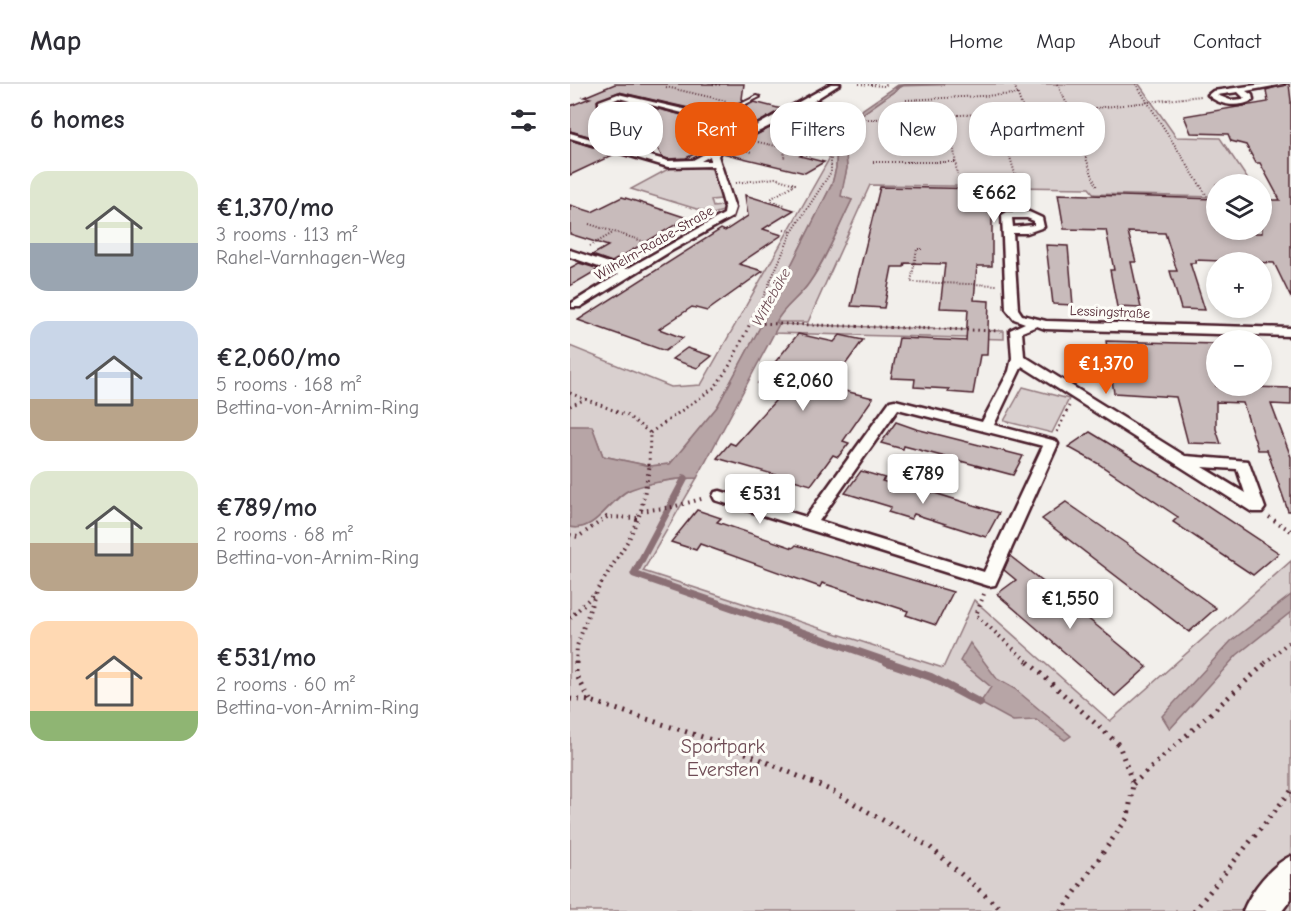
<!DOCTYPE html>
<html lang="en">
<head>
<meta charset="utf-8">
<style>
  body { margin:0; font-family:"Comic Neue",sans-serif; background:#f2f2f3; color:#2b2b33; height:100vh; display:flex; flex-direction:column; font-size:22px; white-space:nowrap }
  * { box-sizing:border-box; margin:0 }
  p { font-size:20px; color:#7c7c81 }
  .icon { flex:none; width:33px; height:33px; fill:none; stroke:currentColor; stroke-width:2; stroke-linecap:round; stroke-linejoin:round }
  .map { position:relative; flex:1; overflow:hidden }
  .details { display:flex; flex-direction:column; background:#fff; width:570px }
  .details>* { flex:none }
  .guide { position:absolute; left:18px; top:18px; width:570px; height:54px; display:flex; gap:12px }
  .tools { position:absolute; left:636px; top:90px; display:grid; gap:12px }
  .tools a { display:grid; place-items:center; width:66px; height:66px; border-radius:50%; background:#fff; box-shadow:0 3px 9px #0003; font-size:30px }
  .price { position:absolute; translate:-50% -51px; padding:0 14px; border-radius:6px; background:#fff; color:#222; font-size:20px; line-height:39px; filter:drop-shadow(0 2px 3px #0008) }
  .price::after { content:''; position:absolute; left:50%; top:36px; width:18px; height:14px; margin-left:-9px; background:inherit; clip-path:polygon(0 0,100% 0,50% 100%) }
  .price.active { background:#ea580c; color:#fff }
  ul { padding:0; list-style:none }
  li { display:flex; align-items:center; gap:18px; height:150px; padding:0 30px }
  li span { display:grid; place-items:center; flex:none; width:168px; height:120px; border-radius:18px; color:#555 }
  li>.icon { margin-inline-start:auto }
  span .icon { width:72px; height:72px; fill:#fffc; stroke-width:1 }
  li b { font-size:26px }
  h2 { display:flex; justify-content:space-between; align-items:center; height:72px; padding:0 30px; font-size:26px }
  .tag { padding:0 21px; border-radius:24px; background:#fff; box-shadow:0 3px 9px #0003; font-size:21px; line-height:54px }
  .tag.active { background:#ea580c; color:#fff }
  header { display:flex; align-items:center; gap:36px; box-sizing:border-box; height:84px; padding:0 30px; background:#fff; border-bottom:2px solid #e1e1e2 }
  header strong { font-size:28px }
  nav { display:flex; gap:33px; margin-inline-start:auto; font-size:21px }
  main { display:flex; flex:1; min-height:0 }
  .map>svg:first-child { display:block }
  .green { fill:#d9d0cf; stroke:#92787d; stroke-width:1.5 }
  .water { fill:#b7a5a6; stroke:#8b6f75; stroke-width:1.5 }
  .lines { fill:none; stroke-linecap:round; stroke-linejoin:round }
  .stream-far2 { stroke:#8b6f75; stroke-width:3 }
  .stream-far1 { stroke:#8b6f75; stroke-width:7 }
  .stream { stroke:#8b6f75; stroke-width:8 }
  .building { fill:#c8bbbb; stroke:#4a1f2b; stroke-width:1.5 }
  .lane-casing { stroke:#4a1f2b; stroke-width:4 }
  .street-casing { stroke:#4a1f2b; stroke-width:5 }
  .secondary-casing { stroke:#4a1f2b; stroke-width:5 }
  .path-far3 { stroke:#4a1f2b; stroke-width:2; stroke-dasharray:1 2; stroke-linecap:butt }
  .path-far2 { stroke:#4a1f2b; stroke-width:3; stroke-dasharray:1.5 4; stroke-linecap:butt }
  .path-far1 { stroke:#4a1f2b; stroke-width:4; stroke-dasharray:1.5 4.5; stroke-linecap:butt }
  .path { stroke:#4a1f2b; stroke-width:5; stroke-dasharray:2 6; stroke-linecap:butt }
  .lane { fill:#fdfcf7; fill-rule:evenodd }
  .street { fill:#fdfcf7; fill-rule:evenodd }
  .secondary { fill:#fdfcf7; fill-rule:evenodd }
  .labels { text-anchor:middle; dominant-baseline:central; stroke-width:6; stroke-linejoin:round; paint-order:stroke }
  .far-street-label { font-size:14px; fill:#4a1f2b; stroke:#fdfcf7 }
  .far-water-label { font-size:15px; font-style:italic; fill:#704e56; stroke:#fdfcf7 }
  .near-park-label { font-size:20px; fill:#6e4b54; stroke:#fdfcf7 }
</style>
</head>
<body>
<header>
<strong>Map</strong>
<nav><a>Home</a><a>Map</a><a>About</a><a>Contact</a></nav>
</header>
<main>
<section class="details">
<h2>6 homes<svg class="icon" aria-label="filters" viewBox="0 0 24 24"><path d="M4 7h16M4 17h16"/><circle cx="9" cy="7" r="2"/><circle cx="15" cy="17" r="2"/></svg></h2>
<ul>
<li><span style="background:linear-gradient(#dfe7d0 60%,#9aa5b1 0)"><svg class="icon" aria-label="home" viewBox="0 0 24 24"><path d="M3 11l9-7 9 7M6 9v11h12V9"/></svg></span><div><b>€1,370/mo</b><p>3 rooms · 113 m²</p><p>Rahel-Varnhagen-Weg</p></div></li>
<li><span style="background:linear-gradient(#c9d6e8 65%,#b9a48a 0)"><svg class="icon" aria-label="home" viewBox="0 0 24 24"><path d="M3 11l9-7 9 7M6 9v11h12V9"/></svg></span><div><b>€2,060/mo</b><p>5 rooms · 168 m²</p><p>Bettina-von-Arnim-Ring</p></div></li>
<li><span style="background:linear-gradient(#dfe7d0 60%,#b9a48a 0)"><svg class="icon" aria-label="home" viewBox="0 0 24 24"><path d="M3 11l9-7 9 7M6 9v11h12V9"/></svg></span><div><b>€789/mo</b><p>2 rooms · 68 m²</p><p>Bettina-von-Arnim-Ring</p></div></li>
<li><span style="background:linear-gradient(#ffd9b3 75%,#8fb573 0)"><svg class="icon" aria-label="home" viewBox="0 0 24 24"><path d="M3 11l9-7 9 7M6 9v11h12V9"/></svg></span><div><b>€531/mo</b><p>2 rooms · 60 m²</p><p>Bettina-von-Arnim-Ring</p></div></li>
</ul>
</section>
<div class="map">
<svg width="721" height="827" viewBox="0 0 721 827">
  <rect width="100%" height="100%" fill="#f2efeb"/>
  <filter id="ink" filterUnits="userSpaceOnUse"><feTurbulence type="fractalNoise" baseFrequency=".0167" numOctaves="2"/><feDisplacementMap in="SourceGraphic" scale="12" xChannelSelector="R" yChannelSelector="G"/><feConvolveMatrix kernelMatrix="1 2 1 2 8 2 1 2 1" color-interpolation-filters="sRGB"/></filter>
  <g filter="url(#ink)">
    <!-- green -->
    <g class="green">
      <path d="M335 0H569L606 53 650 54 681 100H646V113L524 110 519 104 300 101 238 238H206C214 222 229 214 239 199 257 174 268 144 282 116L270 113 277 84 274 43Z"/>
      <path d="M269 36 275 37 267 43 266 84 262 100 189 245 147 323 100 380 80 382 33 372 22 343 0 342V262L101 303 131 301 259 75V46Z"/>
      <path d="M119 82 144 85 151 115 141 116 143 123 152 122 156 126 143 130 61 105 100 84Z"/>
      <path d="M209 240 434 247V255L203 249Z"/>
      <path d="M453 303 499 315 482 349 434 337Z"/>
      <path d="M115 394H127L73 487 373 584 404 516 540 637 721 477V827H0V443C25 449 40 416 59 406 71 399 101 397 115 394Z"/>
    </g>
    <!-- water -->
    <g class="water">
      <path d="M328 1H333L274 43 277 84 271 112 282 116C268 144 257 173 239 199 229 214 214 222 206 238L209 240 127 394C107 394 81 398 62 405 40 412 27 449 0 443V342H22L33 372 80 382 100 380 147 323 189 245 262 100 266 84 267 43Z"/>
      <path d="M721 511V528L667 571 600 645 592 632 661 557Z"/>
      <path d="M400 559 427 595 445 605 501 652 495 656 466 636 443 637 410 619 421 603 390 577Z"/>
    </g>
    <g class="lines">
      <!-- stream-far2 -->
      <path class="stream-far2" d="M326 4 333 1 373 0"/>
      <!-- stream-far1 -->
      <path class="stream-far1" d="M115 394 64 490 322 579"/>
      <!-- stream -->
      <path class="stream" d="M317 578 361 593 410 619"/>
    </g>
    <!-- building -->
    <g class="building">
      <path d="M45 0H174L172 15 174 16 145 30 49 8 27 17 29 23 45 25 77 22 174 47 116 74 98 75 92 73 81 52 58 63 0 47V22L20 14 14 13Z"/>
      <path d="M716 0H719L721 17V214L704 179 625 176 626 179H620L635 226 611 225 600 187H607L595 149 558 148 566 178H561L571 224 547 223 540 186H544L536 146 494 145 488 110 646 115V146H662L664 149H692V116H710L690 79H686L676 61 661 57 658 50 621 49 614 32 698 18 696 6Z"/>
      <path d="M184 18 212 25 186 40 155 33Z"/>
      <path d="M228 29 265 38 236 54 254 58 230 72 254 78 235 89 152 69Z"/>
      <path d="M0 56 45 70 0 91Z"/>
      <path d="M310 103 422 105V182H407L404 216 419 217 417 271H410L403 310 378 308 379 305 344 303 345 295 321 294 329 254 396 257 398 225 370 224 375 180 335 179 334 183H322L314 224 281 222Z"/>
      <path d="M175 111 224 126 193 145 212 151 169 180 193 187 137 227 122 223 89 245 113 254 95 267 8 236 151 145 155 147 178 132Z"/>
      <path d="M52 113 78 121 117 134 42 178 22 171 38 162 0 150V121L22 128Z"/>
      <path d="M476 161 498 162 503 221 483 220Z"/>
      <path d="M9 179 29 185 0 202V184Z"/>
      <path d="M228 250 264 258 270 251 293 256 259 303 303 314 273 357 279 359 268 373 263 371 241 401 147 374 160 359 165 361 215 306 188 299Z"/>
      <path d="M536 257 646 260V302L721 304V321L701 320 721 373V427H718L697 366H688L673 319 646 318V345L651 360 618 359 606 313 544 309Z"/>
      <path d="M117 264 142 272 127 284 102 275Z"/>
      <path d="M326 338 346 345 453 372 443 391 334 362 333 365 311 359Z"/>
      <path d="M520 348 599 396 709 469 683 491 603 438 608 433 527 379 498 363Z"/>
      <path d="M291 387 315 394 312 397 356 410 358 407 429 429 416 453 344 430 341 435 318 428 321 423 275 409Z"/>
      <path d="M496 418 564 465 646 524 619 548 472 435Z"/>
      <path d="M127 426 151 434 147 438 223 464 226 461 383 508 366 541 336 531 338 527 252 499 250 503 130 460 126 466 101 458Z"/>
      <path d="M440 472 477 501 577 583 545 612 427 510 446 496 434 486Z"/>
    </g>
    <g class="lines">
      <!-- lane casing -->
      <g class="lane-casing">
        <g id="lane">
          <path d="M187 12 190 13 145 35 142 34Z"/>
          <path d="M241 16 261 21 264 27 262 30 276 34 274 35 258 31 260 27 258 23 240 18Z"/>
        </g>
      </g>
      <!-- street casing -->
      <g class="street-casing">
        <g id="street">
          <path d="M261 0H270L216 34 151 66 148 72 165 124 162 133 101 167 10 223H2V219L49 190 0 173V166L57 185 154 130 155 124 143 82 98 83 0 54V49L98 77 123 76 180 46 77 20 45 23 29 21V17L48 10 186 42ZM49 14 60 17 40 18ZM140 72 141 77H131Z"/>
          <path d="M694 0H714L676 7 682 11 683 16C669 24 650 22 638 11L643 7ZM668 8 675 15 660 16 647 11Z"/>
          <path d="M459 128 472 134 474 143 457 149H443L448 225 452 231 476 237 721 244V252L475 245 467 242 452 248 454 272 615 372 678 377 695 424 692 428H682L452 282 424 341 486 357 488 360 425 501 419 502 145 416 143 412 145 408 150 407 236 433 320 317 325 316 412 338 439 287 442 274 440 246 455 239 444 235 436 225 432 131 437 128ZM442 134H457L464 137V141L443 143ZM328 325 473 362 414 488 249 437ZM632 383 667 385 675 409Z"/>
        </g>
      </g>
      <!-- secondary casing -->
      <g class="secondary-casing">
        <path id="secondary" d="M721 772V815L712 827H673C681 807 701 781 721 772Z"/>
      </g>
      <!-- path-far3 -->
      <g class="path-far3">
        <path d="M143 0 150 1"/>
        <path d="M289 0 314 2 317 0"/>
        <path d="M487 0 501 28"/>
        <path d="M566 0 637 112"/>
        <path d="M96 3 157 17"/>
        <path d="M336 16 448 10"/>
        <path d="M454 28 465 31 631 12"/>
        <path d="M499 28 527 104"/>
        <path d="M380 33 387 90"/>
        <path d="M283 36 454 28 444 0"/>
        <path d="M188 58 215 64 214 74"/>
        <path d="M174 66 182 68"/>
        <path d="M215 66 241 72"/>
        <path d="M303 78H385"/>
        <path d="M447 96 431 44 447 33 456 32"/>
        <path d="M166 99 205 94 225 100 202 114V117L215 121"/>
        <path d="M19 140 82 160"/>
        <path d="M214 146 222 148"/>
        <path d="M20 162 43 149"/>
        <path d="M352 165H347L341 198 428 201"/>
        <path d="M188 225 222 148 261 88V55L264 43"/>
      </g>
      <!-- path-far2 -->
      <g class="path-far2">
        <path d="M182 239 430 247"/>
        <path d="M0 309 58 332 80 349 79 382"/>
        <path d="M0 322 16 315"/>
        <path d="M487 348 499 322"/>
        <path d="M80 349 145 303 160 281 188 223"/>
      </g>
      <!-- path-far1 -->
      <g class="path-far1">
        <path d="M71 427 102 423 135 414"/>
        <path d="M699 433 721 447"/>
        <path d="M0 451 8 453 37 433 68 434"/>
        <path d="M414 510 406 531 459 579"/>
        <path d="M0 534 24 510"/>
        <path d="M6 579 7 562 26 508 59 455 71 427 80 380"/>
        <path d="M695 579 721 556"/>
      </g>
      <!-- path -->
      <g class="path">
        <path d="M6 578V590L20 616"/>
        <path d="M458 578 549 661 563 700 558 733 492 827"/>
        <path d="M0 615 21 617 157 661 260 706 360 763 433 827"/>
        <path d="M563 700 697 578"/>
        <path d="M624 827 721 707"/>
      </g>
      <!-- lane -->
      <use href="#lane" class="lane"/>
      <!-- street -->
      <use href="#street" class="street"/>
      <!-- secondary -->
      <use href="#secondary" class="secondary"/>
    </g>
  </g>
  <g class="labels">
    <!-- far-street labels -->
    <g class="far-street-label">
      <text transform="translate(84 159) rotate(-30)">Wilhelm-Raabe-Straße</text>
      <text transform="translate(540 228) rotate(2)">Lessingstraße</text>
    </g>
    <!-- far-water labels -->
    <g class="far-water-label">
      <text transform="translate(201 213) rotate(-61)">Wittebäke</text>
    </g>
    <!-- near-park labels -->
    <g class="near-park-label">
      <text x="153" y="662">Sportpark<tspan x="153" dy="23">Eversten</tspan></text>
    </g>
  </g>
</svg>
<div class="tools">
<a><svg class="icon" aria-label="layers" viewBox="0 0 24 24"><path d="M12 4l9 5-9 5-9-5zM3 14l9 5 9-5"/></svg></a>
<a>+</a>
<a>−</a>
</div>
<b class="price" style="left:424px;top:140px">€662</b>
<b class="price active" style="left:536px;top:311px">€1,370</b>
<b class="price" style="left:233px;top:328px">€2,060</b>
<b class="price" style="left:353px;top:421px">€789</b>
<b class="price" style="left:190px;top:441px">€531</b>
<b class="price" style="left:500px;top:546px">€1,550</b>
<div class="guide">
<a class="tag">Buy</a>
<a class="tag active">Rent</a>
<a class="tag">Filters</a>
<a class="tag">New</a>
<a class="tag">Apartment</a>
</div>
</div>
</main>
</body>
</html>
